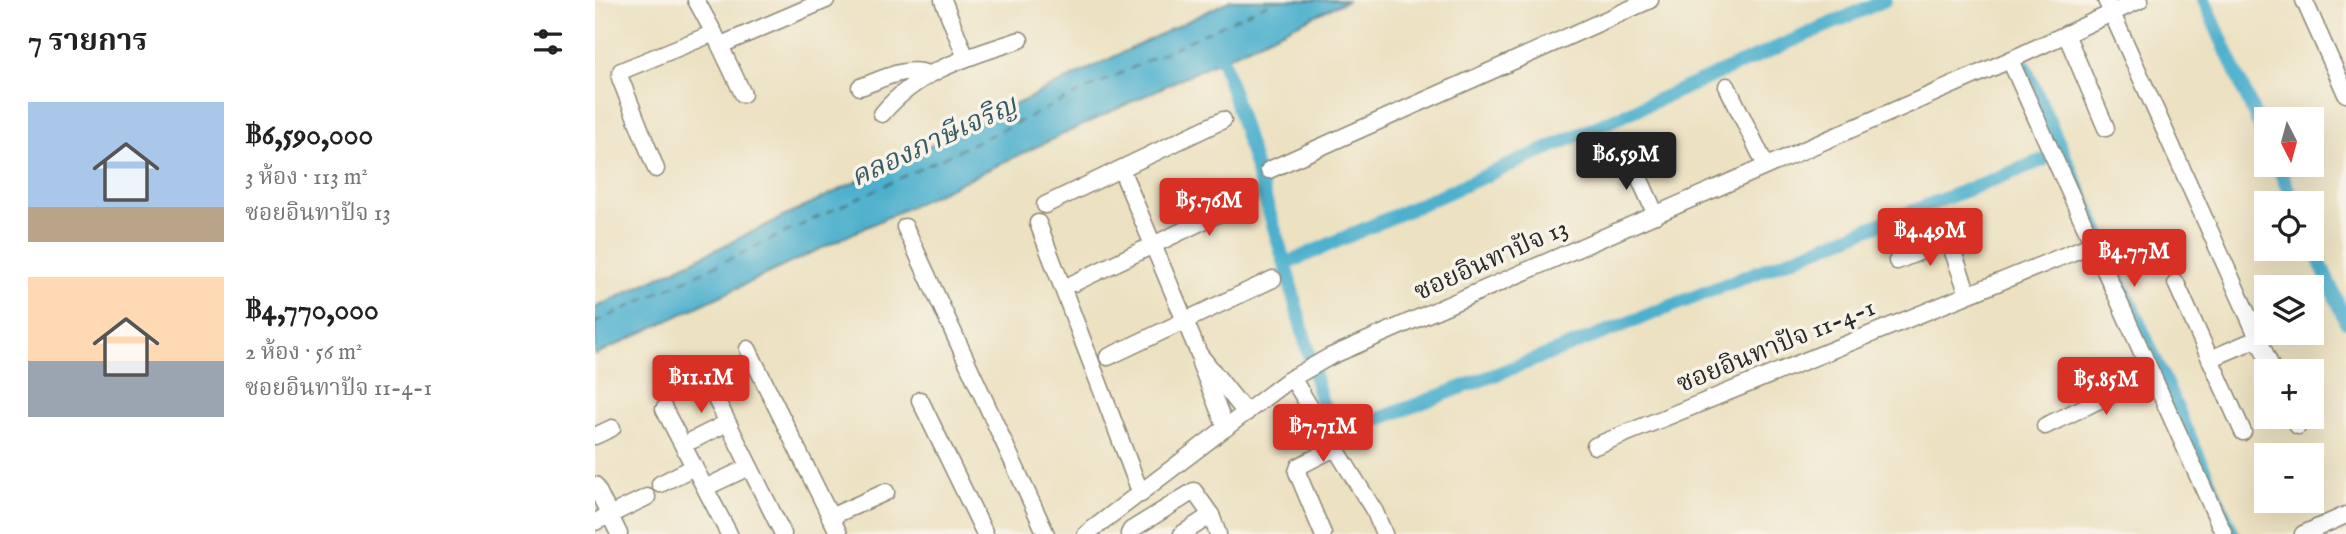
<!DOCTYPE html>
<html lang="th">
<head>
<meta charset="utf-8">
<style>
  body { margin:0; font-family:"IM FELL English","Noto Serif Thai",serif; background:#f6f6f6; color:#222; height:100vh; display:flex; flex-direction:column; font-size:26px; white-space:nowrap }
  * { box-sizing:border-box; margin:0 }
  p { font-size:23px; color:#767676 }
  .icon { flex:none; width:38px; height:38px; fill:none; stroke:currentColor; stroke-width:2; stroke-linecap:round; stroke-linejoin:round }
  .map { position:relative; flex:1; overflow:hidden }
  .side { display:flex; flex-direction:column; background:#fff; width:595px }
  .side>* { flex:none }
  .needle { width:46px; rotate:174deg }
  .buttons { position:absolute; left:1659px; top:107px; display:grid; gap:14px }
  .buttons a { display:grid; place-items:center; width:70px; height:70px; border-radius:0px; background:#fff; box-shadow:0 7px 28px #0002; font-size:35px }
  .price { position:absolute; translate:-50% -60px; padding:0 16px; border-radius:7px; background:#d93025; color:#fff; font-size:23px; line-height:46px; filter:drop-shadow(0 2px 4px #0008) }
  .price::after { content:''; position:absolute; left:50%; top:42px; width:21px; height:16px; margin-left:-10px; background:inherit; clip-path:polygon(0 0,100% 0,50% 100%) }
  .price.current { background:#222; color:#fff }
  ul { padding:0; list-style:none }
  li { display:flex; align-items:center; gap:21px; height:175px; padding:0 28px }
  li span { display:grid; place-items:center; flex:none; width:196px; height:140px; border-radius:0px; color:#555 }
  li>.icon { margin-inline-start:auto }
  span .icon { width:84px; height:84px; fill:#fffc; stroke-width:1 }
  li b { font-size:30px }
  h2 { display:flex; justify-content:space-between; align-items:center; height:84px; padding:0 28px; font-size:30px }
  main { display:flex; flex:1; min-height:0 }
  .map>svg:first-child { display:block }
  .water { fill:#4eb0cd; stroke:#3c6e7c; stroke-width:2 }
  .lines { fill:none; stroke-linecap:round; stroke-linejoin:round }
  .canal { stroke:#4eb0cd; stroke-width:14 }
  .ferry { stroke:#375a64; stroke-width:2; stroke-dasharray:9 7; stroke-linecap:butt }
  .minor-casing { stroke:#8c8676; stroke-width:19 }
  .minor { stroke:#fff; stroke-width:16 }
  .labels { text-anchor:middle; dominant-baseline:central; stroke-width:7; stroke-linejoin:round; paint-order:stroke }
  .street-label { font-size:26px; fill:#2b2b2b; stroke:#f7f3e8 }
  .water-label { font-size:28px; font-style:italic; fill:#375a64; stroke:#f7f3e8 }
</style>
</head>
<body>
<main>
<section class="side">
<h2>7 รายการ<svg class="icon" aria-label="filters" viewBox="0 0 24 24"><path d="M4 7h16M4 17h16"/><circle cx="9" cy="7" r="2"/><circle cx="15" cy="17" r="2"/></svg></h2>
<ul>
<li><span style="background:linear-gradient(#a9c7e8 75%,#b9a48a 0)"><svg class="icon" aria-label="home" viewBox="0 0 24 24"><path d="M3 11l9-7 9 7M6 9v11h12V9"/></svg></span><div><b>฿6,590,000</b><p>3 ห้อง · 113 m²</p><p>ซอยอินทาปัจ 13</p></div></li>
<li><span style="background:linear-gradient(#ffd9b3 60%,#9aa5b1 0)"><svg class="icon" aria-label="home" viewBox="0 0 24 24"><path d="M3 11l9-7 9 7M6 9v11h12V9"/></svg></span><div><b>฿4,770,000</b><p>2 ห้อง · 56 m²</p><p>ซอยอินทาปัจ 11-4-1</p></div></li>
</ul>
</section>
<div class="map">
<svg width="1751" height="534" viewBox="0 0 1751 534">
  <rect width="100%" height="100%" fill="#f7f3e8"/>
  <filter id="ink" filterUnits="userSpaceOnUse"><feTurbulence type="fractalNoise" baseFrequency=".0143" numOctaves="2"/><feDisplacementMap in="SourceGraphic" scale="14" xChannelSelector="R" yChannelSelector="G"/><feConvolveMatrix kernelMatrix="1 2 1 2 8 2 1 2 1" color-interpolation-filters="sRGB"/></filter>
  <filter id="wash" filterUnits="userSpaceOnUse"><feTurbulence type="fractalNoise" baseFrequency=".00686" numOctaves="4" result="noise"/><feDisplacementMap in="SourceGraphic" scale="28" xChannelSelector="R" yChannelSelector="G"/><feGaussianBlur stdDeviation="1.57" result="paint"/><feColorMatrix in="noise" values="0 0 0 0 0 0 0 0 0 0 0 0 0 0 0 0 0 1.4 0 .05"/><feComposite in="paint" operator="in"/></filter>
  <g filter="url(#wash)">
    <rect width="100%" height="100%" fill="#ece1c1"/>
    <!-- water -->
    <path class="water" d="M636 0H753L0 355V308Z"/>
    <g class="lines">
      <!-- canal -->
      <g class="canal">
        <path d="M1609 0 1671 141"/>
        <path d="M622 41 690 264 726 400 742 432 755 430 962 351 1448 160"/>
        <path d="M1429 65 1638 534"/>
        <path d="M1682 164 1699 203"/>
        <path d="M1717 244 1751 322"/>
        <path d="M690 264 1290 0"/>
      </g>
      <!-- ferry -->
      <path class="ferry" d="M0 323 680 0"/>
    </g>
  </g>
  <g filter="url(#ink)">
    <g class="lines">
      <!-- minor casing -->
      <g class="minor-casing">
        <g id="minor">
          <path d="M101 0 119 33"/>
          <path d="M348 0 371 58"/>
          <path d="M1511 0 1678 371"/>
          <path d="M1709 0 1751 94"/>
          <path d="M1471 34 1511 128"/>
          <path d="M126 45 231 0"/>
          <path d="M1415 60 1629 534"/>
          <path d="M1132 86 1171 166"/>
          <path d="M265 87C286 80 311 65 333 74"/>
          <path d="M287 114C323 70 373 57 425 40"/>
          <path d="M1034 155 1061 215"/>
          <path d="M61 169 25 78 26 71 119 33 148 94"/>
          <path d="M526 169 604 354 651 413"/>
          <path d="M674 170 1055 0"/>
          <path d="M450 205 628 120"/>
          <path d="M443 223 546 494"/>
          <path d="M1348 224 1373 294"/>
          <path d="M310 227 451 534"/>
          <path d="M1302 261 1353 240"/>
          <path d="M479 283 656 198"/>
          <path d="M1581 283 1648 432"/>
          <path d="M153 349 244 534"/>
          <path d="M513 357 678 279"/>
          <path d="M1615 359 1664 338"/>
          <path d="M605 363 631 428"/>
          <path d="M697 378 780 512 789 534"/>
          <path d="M116 389 188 534"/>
          <path d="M325 400 390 534"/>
          <path d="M69 409 134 534"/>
          <path d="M1699 416 1703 426"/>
          <path d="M1450 426 1557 375"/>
          <path d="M0 436 17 428"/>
          <path d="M98 440 132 423"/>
          <path d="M1000 446 1498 244"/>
          <path d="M65 484 99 467"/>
          <path d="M118 484 154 467"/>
          <path d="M0 485 24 534"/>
          <path d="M235 517 291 492"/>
          <path d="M0 522 52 497"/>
          <path d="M491 534 692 381 734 357 1415 60 1545 0"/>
          <path d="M534 534 536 530 599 491 616 515 623 534"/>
          <path d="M587 534 616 515"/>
          <path d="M728 534 702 472 704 466 740 448"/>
          <path d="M1708 534 1751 515"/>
        </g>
      </g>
      <!-- minor -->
      <use href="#minor" class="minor"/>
    </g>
  </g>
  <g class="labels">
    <!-- street labels -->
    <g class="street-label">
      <text transform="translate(896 260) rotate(-24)">ซอยอินทาปัจ 13</text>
      <text transform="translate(1181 346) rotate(-22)">ซอยอินทาปัจ 11-4-1</text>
    </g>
    <!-- water labels -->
    <g class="water-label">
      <text transform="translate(339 142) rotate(-25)">คลองภาษีเจริญ</text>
    </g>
  </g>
</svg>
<div class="buttons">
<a><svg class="needle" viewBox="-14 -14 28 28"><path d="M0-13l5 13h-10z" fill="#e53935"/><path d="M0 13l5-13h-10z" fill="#767676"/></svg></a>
<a><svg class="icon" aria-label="locate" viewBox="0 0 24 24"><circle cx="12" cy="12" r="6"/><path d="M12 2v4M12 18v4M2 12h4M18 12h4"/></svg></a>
<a><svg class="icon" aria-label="layers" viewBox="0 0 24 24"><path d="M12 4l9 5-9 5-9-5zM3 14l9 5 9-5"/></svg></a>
<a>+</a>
<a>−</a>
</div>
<b class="price current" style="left:1031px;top:192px">฿6.59M</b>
<b class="price" style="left:614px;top:238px">฿5.76M</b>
<b class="price" style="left:1335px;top:268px">฿4.49M</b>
<b class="price" style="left:1539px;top:289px">฿4.77M</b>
<b class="price" style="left:106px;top:415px">฿11.1M</b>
<b class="price" style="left:1511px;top:417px">฿5.85M</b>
<b class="price" style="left:728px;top:464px">฿7.71M</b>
</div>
</main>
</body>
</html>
